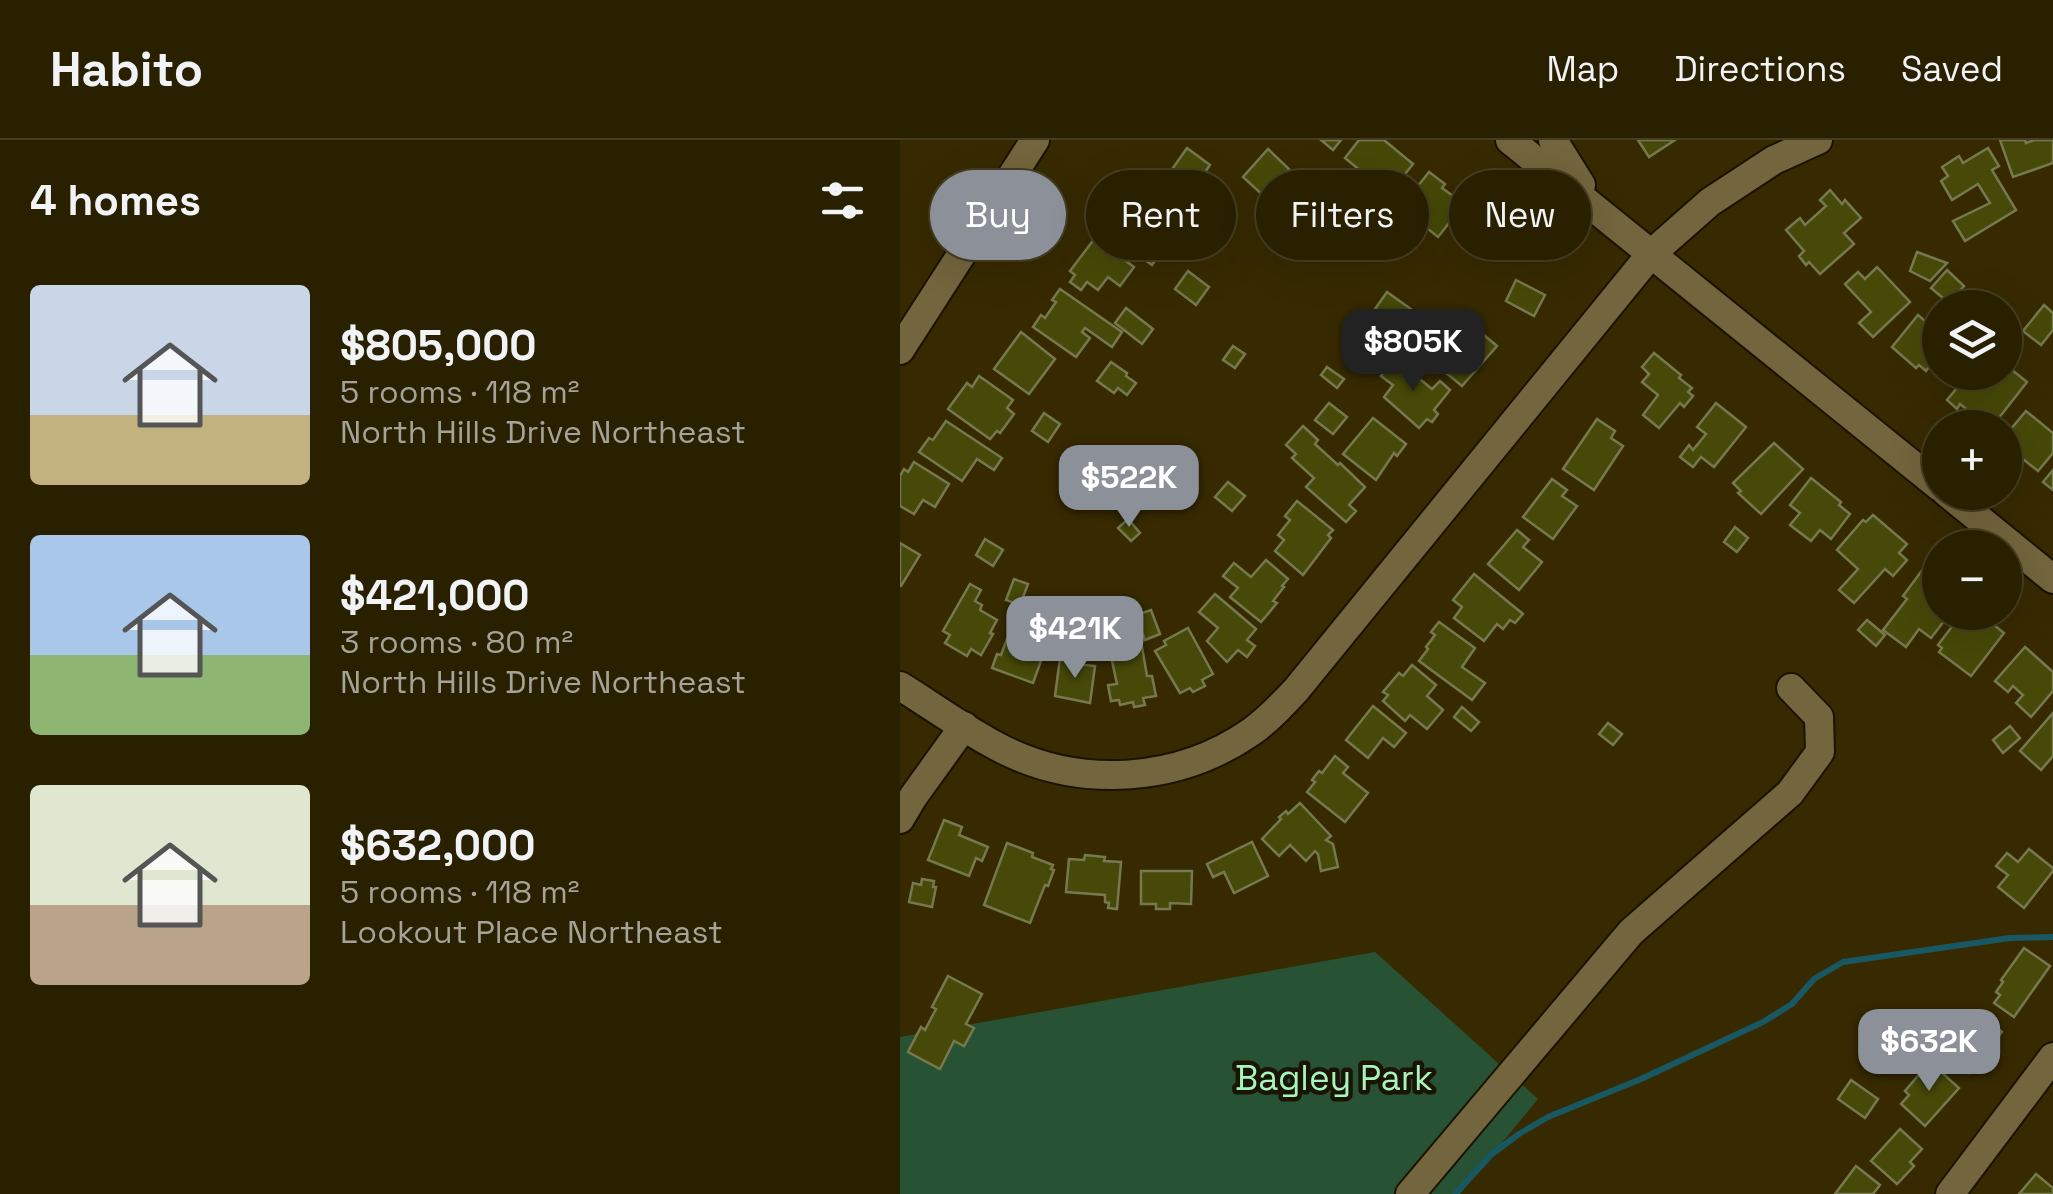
<!DOCTYPE html>
<html lang="en">
<head>
<meta charset="utf-8">
<style>
  body { margin:0; font-family:"Space Grotesk",sans-serif; background:#31280a; color:#f1f3f6; height:100vh; display:flex; flex-direction:column; font-size:38px; white-space:nowrap }
  * { box-sizing:border-box; margin:0 }
  p { font-size:32px; color:#a5a399 }
  .icon { flex:none; width:55px; height:55px; fill:none; stroke:currentColor; stroke-width:2; stroke-linecap:round; stroke-linejoin:round }
  .map { position:relative; flex:1; overflow:hidden }
  .sheet { display:flex; flex-direction:column; background:#292000; width:900px }
  .sheet>* { flex:none }
  .hud { position:absolute; left:30px; top:30px; width:950px; height:90px; display:flex; gap:20px }
  .controls { position:absolute; left:1022px; top:150px; display:grid; gap:20px }
  .controls a { display:grid; place-items:center; width:100px; height:100px; border-radius:50%; background:#292000; box-shadow:0 10px 40px #0002,0 0 0 2px #453e22; font-size:50px }
  .price { position:absolute; translate:-50% -85px; padding:0 22px; border-radius:20px; background:#8c9099; color:#fff; font-size:32px; line-height:65px; filter:drop-shadow(0 2px 5px #0008) }
  .price::after { content:''; position:absolute; left:50%; top:60px; width:30px; height:22px; margin-left:-15px; background:inherit; clip-path:polygon(0 0,100% 0,50% 100%) }
  .price.selected { background:#222; color:#fff }
  ul { padding:0; list-style:none }
  li { display:flex; align-items:center; gap:30px; height:250px; padding:0 30px }
  li span { display:grid; place-items:center; flex:none; width:280px; height:200px; border-radius:10px; color:#555 }
  li>.icon { margin-inline-start:auto }
  span .icon { width:120px; height:120px; fill:#fffc; stroke-width:1 }
  li b { font-size:42px }
  h2 { display:flex; justify-content:space-between; align-items:center; height:120px; padding:0 30px; font-size:42px }
  .tag { padding:0 35px; border-radius:45px; background:#292000; box-shadow:0 10px 40px #0002,0 0 0 2px #453e22; font-size:35px; line-height:90px }
  .tag.selected { background:#8c9099; color:#fff }
  header { display:flex; align-items:center; gap:60px; box-sizing:border-box; height:140px; padding:0 50px; background:#292000; border-bottom:2px solid #453e22 }
  header strong { font-size:48px }
  nav { display:flex; gap:55px; margin-inline-start:auto; font-size:35px }
  main { display:flex; flex:1; min-height:0 }
  .map>svg:first-child { display:block }
  .green { fill:#275234 }
  .lines { fill:none; stroke-linecap:round; stroke-linejoin:round }
  .stream { stroke:#185863; stroke-width:6 }
  .building { fill:#474908; stroke:#76794f; stroke-width:2.5 }
  .street-casing { stroke:#1a1301; stroke-width:32 }
  .street { stroke:#73653d; stroke-width:28 }
  .labels { text-anchor:middle; dominant-baseline:central; stroke-width:9; stroke-linejoin:round; paint-order:stroke }
  .park-label { font-size:35px; fill:#a8f5bb; stroke:#191404 }
</style>
</head>
<body>
<header>
<strong>Habito</strong>
<nav><a>Map</a><a>Directions</a><a>Saved</a></nav>
</header>
<main>
<section class="sheet">
<h2>4 homes<svg class="icon" aria-label="filters" viewBox="0 0 24 24"><path d="M4 7h16M4 17h16"/><circle cx="9" cy="7" r="2"/><circle cx="15" cy="17" r="2"/></svg></h2>
<ul>
<li><span style="background:linear-gradient(#c9d6e8 65%,#c2b280 0)"><svg class="icon" aria-label="home" viewBox="0 0 24 24"><path d="M3 11l9-7 9 7M6 9v11h12V9"/></svg></span><div><b>$805,000</b><p>5 rooms · 118 m²</p><p>North Hills Drive Northeast</p></div></li>
<li><span style="background:linear-gradient(#a9c7e8 60%,#8fb573 0)"><svg class="icon" aria-label="home" viewBox="0 0 24 24"><path d="M3 11l9-7 9 7M6 9v11h12V9"/></svg></span><div><b>$421,000</b><p>3 rooms · 80 m²</p><p>North Hills Drive Northeast</p></div></li>
<li><span style="background:linear-gradient(#dfe7d0 60%,#b9a48a 0)"><svg class="icon" aria-label="home" viewBox="0 0 24 24"><path d="M3 11l9-7 9 7M6 9v11h12V9"/></svg></span><div><b>$632,000</b><p>5 rooms · 118 m²</p><p>Lookout Place Northeast</p></div></li>
</ul>
</section>
<div class="map">
<svg width="1153" height="1054" viewBox="0 0 1153 1054">
  <rect width="100%" height="100%" fill="#372a00"/>
  <!-- green -->
  <path class="green" d="M475 812 638 959 560 1054H0V897Z"/>
  <g class="lines">
    <!-- stream -->
    <path class="stream" d="M555 1054 592 1014 619 994 648 977 741 939 863 882 892 864 914 839 943 822 1110 798 1153 797"/>
  </g>
  <!-- building -->
  <g class="building">
    <path d="M421 0H441L433 10Z"/>
    <path d="M459 0H484L513 24 489 54 445 18Z"/>
    <path d="M738 0H775L749 17Z"/>
    <path d="M1100 0H1125L1126 3 1134 0H1153V23L1113 37Z"/>
    <path d="M287 8 310 25 305 32 317 40 307 55 304 53 293 67 285 61 280 69 260 56 265 48 261 45Z"/>
    <path d="M1088 8 1099 26 1092 30 1116 70 1065 101 1053 81 1090 63 1078 44 1052 60 1041 41 1048 36 1042 27 1059 16 1063 23Z"/>
    <path d="M368 9 389 29 371 49 374 51 367 59 343 37Z"/>
    <path d="M529 32 545 44 542 48 564 64 538 97 512 76 510 79 499 70Z"/>
    <path d="M930 50 942 64 945 60 961 78 944 93 954 104 920 134 909 122 906 125 899 116 904 111 886 90 900 78 905 85 926 66 920 60Z"/>
    <path d="M243 51 258 62 248 75 274 93 252 125 202 90 214 73 218 75 221 70 223 72 228 67 230 68Z"/>
    <path d="M458 66 473 76 462 92 447 81Z"/>
    <path d="M311 81 330 96 320 108 302 93Z"/>
    <path d="M479 86 493 101 478 115 465 101Z"/>
    <path d="M195 98 234 127 220 146 208 137 198 150 187 142 181 150 170 142 175 135 170 131Z"/>
    <path d="M1017 112 1047 123 1030 141 1010 131Z"/>
    <path d="M977 127 1010 162 973 197 959 183 971 172 945 144 958 132 965 139Z"/>
    <path d="M1047 130 1064 146 1049 163 1031 148Z"/>
    <path d="M288 131 309 147 296 165 275 149Z"/>
    <path d="M616 140 645 155 634 176 606 161Z"/>
    <path d="M160 149 222 192 212 207 185 188 182 192 190 198 176 217 133 187 141 175 145 178 156 162 152 160Z"/>
    <path d="M487 152 515 172 503 189 475 169Z"/>
    <path d="M1144 165 1153 173V190L1141 205 1123 191Z"/>
    <path d="M226 168 253 189 242 204 215 183Z"/>
    <path d="M527 175 541 186 533 195 545 204 566 180 597 206 562 246 506 200Z"/>
    <path d="M1018 175 1032 187 1040 177V232H1045L1041 237 1029 227 1026 231 1019 225 1016 228 992 207Z"/>
    <path d="M121 192 155 219 129 254 94 229Z"/>
    <path d="M333 206 345 214 335 228 323 220Z"/>
    <path d="M754 213 781 235 779 238 792 248 788 252 793 256 784 267 780 263 759 288 743 275 758 255 742 242 749 234 742 227Z"/>
    <path d="M495 219 532 249 540 241 550 250 534 270 538 274 532 282 527 279 519 288 484 257 493 245 481 236Z"/>
    <path d="M211 222 227 233 226 236 236 243 227 255 218 248 214 253 197 241Z"/>
    <path d="M1107 226 1127 242 1091 288H1078L1069 280 1073 275 1060 264 1057 269 1047 260 1062 242 1070 249 1084 232H1105Z"/>
    <path d="M427 227 444 239 437 248 421 235Z"/>
    <path d="M79 236 113 260 107 268 114 274 100 293 97 291 90 299 48 269 67 243 72 247Z"/>
    <path d="M429 263 447 277 433 294 415 280Z"/>
    <path d="M816 263 846 287 814 327 801 317 793 327 780 317 789 305 793 310 806 294 797 287Z"/>
    <path d="M1126 271 1153 293V313L1138 331 1118 315 1114 319 1105 311V296Z"/>
    <path d="M144 273 160 284 148 302 132 291Z"/>
    <path d="M473 278 506 304 497 316 494 313 476 340 443 314Z"/>
    <path d="M697 279 715 291 711 298 723 306 694 350 663 329Z"/>
    <path d="M46 281 102 318 94 330 77 319 62 341 19 312 29 298 33 300Z"/>
    <path d="M403 286 418 300 415 304 438 325 440 323 465 347 449 365 456 371 446 382 406 347 414 338 392 318 396 314 386 305Z"/>
    <path d="M874 303 903 329 861 374 838 353 841 351 833 343Z"/>
    <path d="M14 322 49 344 35 367 23 360 14 374 0 366V336L4 329 8 332Z"/>
    <path d="M1153 330V350L1143 342Z"/>
    <path d="M911 338 941 362 939 365 950 374 931 399 920 390 911 401 890 385 900 373 890 365Z"/>
    <path d="M652 339 667 350 662 356 677 366 653 399 623 377Z"/>
    <path d="M328 342 345 356 332 371 315 357Z"/>
    <path d="M397 361 433 390 428 395 431 398 403 435 375 411 384 400 378 395 390 380 385 376Z"/>
    <path d="M973 375 1007 404 999 413 1007 420 993 436 985 429 954 463 939 450 958 429 937 410 963 380 966 382Z"/>
    <path d="M228 379 240 393 231 401 218 388Z"/>
    <path d="M835 387 848 398 837 412 824 402Z"/>
    <path d="M617 390 629 400 623 407 642 422 619 450 588 424Z"/>
    <path d="M85 399 103 410 93 426 76 415Z"/>
    <path d="M0 403 20 415 1 446H0Z"/>
    <path d="M366 420 388 439 382 446 384 447 373 461 377 463 361 482 330 457 338 448 323 436 334 423 351 437Z"/>
    <path d="M1023 429 1040 442V472H1051L1031 498 1019 489 1006 507 983 490 1007 459 1003 456Z"/>
    <path d="M574 434 623 474 615 483 610 480 603 489 597 484 584 501 554 478 562 467 553 460Z"/>
    <path d="M114 439 128 444 120 465 106 460Z"/>
    <path d="M70 444 81 450 75 461 82 465 80 470 97 480 90 493 93 494 81 515 71 509 67 516 45 503 50 495 43 491Z"/>
    <path d="M315 454 356 489 347 500 355 506 347 517 338 510 327 522 307 501 318 488 299 472Z"/>
    <path d="M251 470 260 494 245 500 236 475Z"/>
    <path d="M1063 472H1071L1082 480 1084 477 1104 493 1071 536 1039 512 1042 508 1038 505Z"/>
    <path d="M195 476H206L207 501H197Z"/>
    <path d="M967 480 985 495 976 506 958 490Z"/>
    <path d="M539 482 575 508 562 527 585 543 572 560 519 521 528 509 526 507 535 495 531 492Z"/>
    <path d="M118 484 139 492 130 517 141 521 133 543 92 528 97 514 101 515 107 499 112 501Z"/>
    <path d="M288 488 313 534 302 540 305 546 293 552 290 548 280 553 255 511 266 505 264 501Z"/>
    <path d="M241 501 247 536H252L256 556 243 558 245 565 234 567 233 562 220 565 219 560 211 561 208 545 217 544 209 507Z"/>
    <path d="M1125 507 1153 532V551L1131 577 1116 563 1123 555 1113 546 1108 552 1095 541Z"/>
    <path d="M160 518 176 520 175 524 195 526 190 563 155 556Z"/>
    <path d="M512 525 536 545 527 556 543 570 527 589 510 575 505 581 483 561 488 555 483 552 499 533 503 536Z"/>
    <path d="M473 566 506 593 494 607 483 598 468 618 446 600Z"/>
    <path d="M562 567 579 582 571 591 554 577Z"/>
    <path d="M1153 573V616L1141 630 1120 611Z"/>
    <path d="M708 583 722 594 713 605 699 594Z"/>
    <path d="M1110 586 1120 598 1103 613 1093 600Z"/>
    <path d="M435 616 448 627 443 633 468 653 445 682 407 652 415 642 412 640 419 631 422 633Z"/>
    <path d="M400 663 431 696 426 700 433 704 438 727 421 731 418 714 415 711 406 721 390 705 379 716 362 699 381 679 379 677 386 671 388 674Z"/>
    <path d="M44 680 62 687 59 695 88 707 82 721 76 718 69 736 28 720Z"/>
    <path d="M352 702 368 736 334 753 324 732 313 737 307 724Z"/>
    <path d="M107 703 133 713 132 717 153 725 151 729 154 730 148 746 145 745 130 783 84 765Z"/>
    <path d="M1129 709 1153 728V731L1124 768 1098 747 1108 735 1096 726 1107 713 1118 722Z"/>
    <path d="M185 715 205 717 204 721 221 722 217 769 208 768 209 763 205 762V755L166 752 169 719 184 720Z"/>
    <path d="M241 731H292L291 764 270 763V769H256V764H241Z"/>
    <path d="M22 739 34 741 33 747H36L32 767 9 762 13 743 21 745Z"/>
    <path d="M1124 808 1150 826 1114 877 1094 863 1100 855 1096 852 1103 842 1101 840Z"/>
    <path d="M48 836 82 854 66 884 74 888 64 906 54 901 40 929 8 912 21 887 25 890 36 869 32 867Z"/>
    <path d="M1077 879 1084 884 1088 880 1102 892 1069 933 1040 911 1054 892 1062 898Z"/>
    <path d="M1030 922 1059 948 1025 986 1001 964 1009 955 1005 951Z"/>
    <path d="M951 940 978 959 965 978 938 959Z"/>
    <path d="M1000 989 1022 1009 1010 1022 1014 1026 997 1044 971 1021Z"/>
    <path d="M956 1026 980 1045 973 1054H935Z"/>
    <path d="M1136 1034 1153 1048V1054H1119Z"/>
  </g>
  <g class="lines">
    <!-- street casing -->
    <g class="street-casing">
      <g id="street">
        <path d="M610 0 1040 347"/>
        <path d="M653 0 681 45"/>
        <path d="M0 210 135 0"/>
        <path d="M1046 352 1153 439"/>
        <path d="M0 546C34 567 68 592 104 610 183 649 279 642 351 592 368 580 382 565 396 550L751 114 810 62 874 20 918 0"/>
        <path d="M0 679 13 657 64 586"/>
        <path d="M510 1054 731 792 890 653 920 612 919 577 891 548"/>
        <path d="M1050 1054 1153 917"/>
      </g>
    </g>
    <!-- street -->
    <use href="#street" class="street"/>
  </g>
  <g class="labels">
    <!-- park labels -->
    <g class="park-label">
      <text x="434" y="938">Bagley Park</text>
    </g>
  </g>
</svg>
<div class="controls">
<a><svg class="icon" aria-label="layers" viewBox="0 0 24 24"><path d="M12 4l9 5-9 5-9-5zM3 14l9 5 9-5"/></svg></a>
<a>+</a>
<a>−</a>
</div>
<b class="price selected" style="left:513px;top:254px">$805K</b>
<b class="price" style="left:229px;top:390px">$522K</b>
<b class="price" style="left:175px;top:541px">$421K</b>
<b class="price" style="left:1029px;top:954px">$632K</b>
<div class="hud">
<a class="tag selected">Buy</a>
<a class="tag">Rent</a>
<a class="tag">Filters</a>
<a class="tag">New</a>
</div>
</div>
</main>
</body>
</html>
